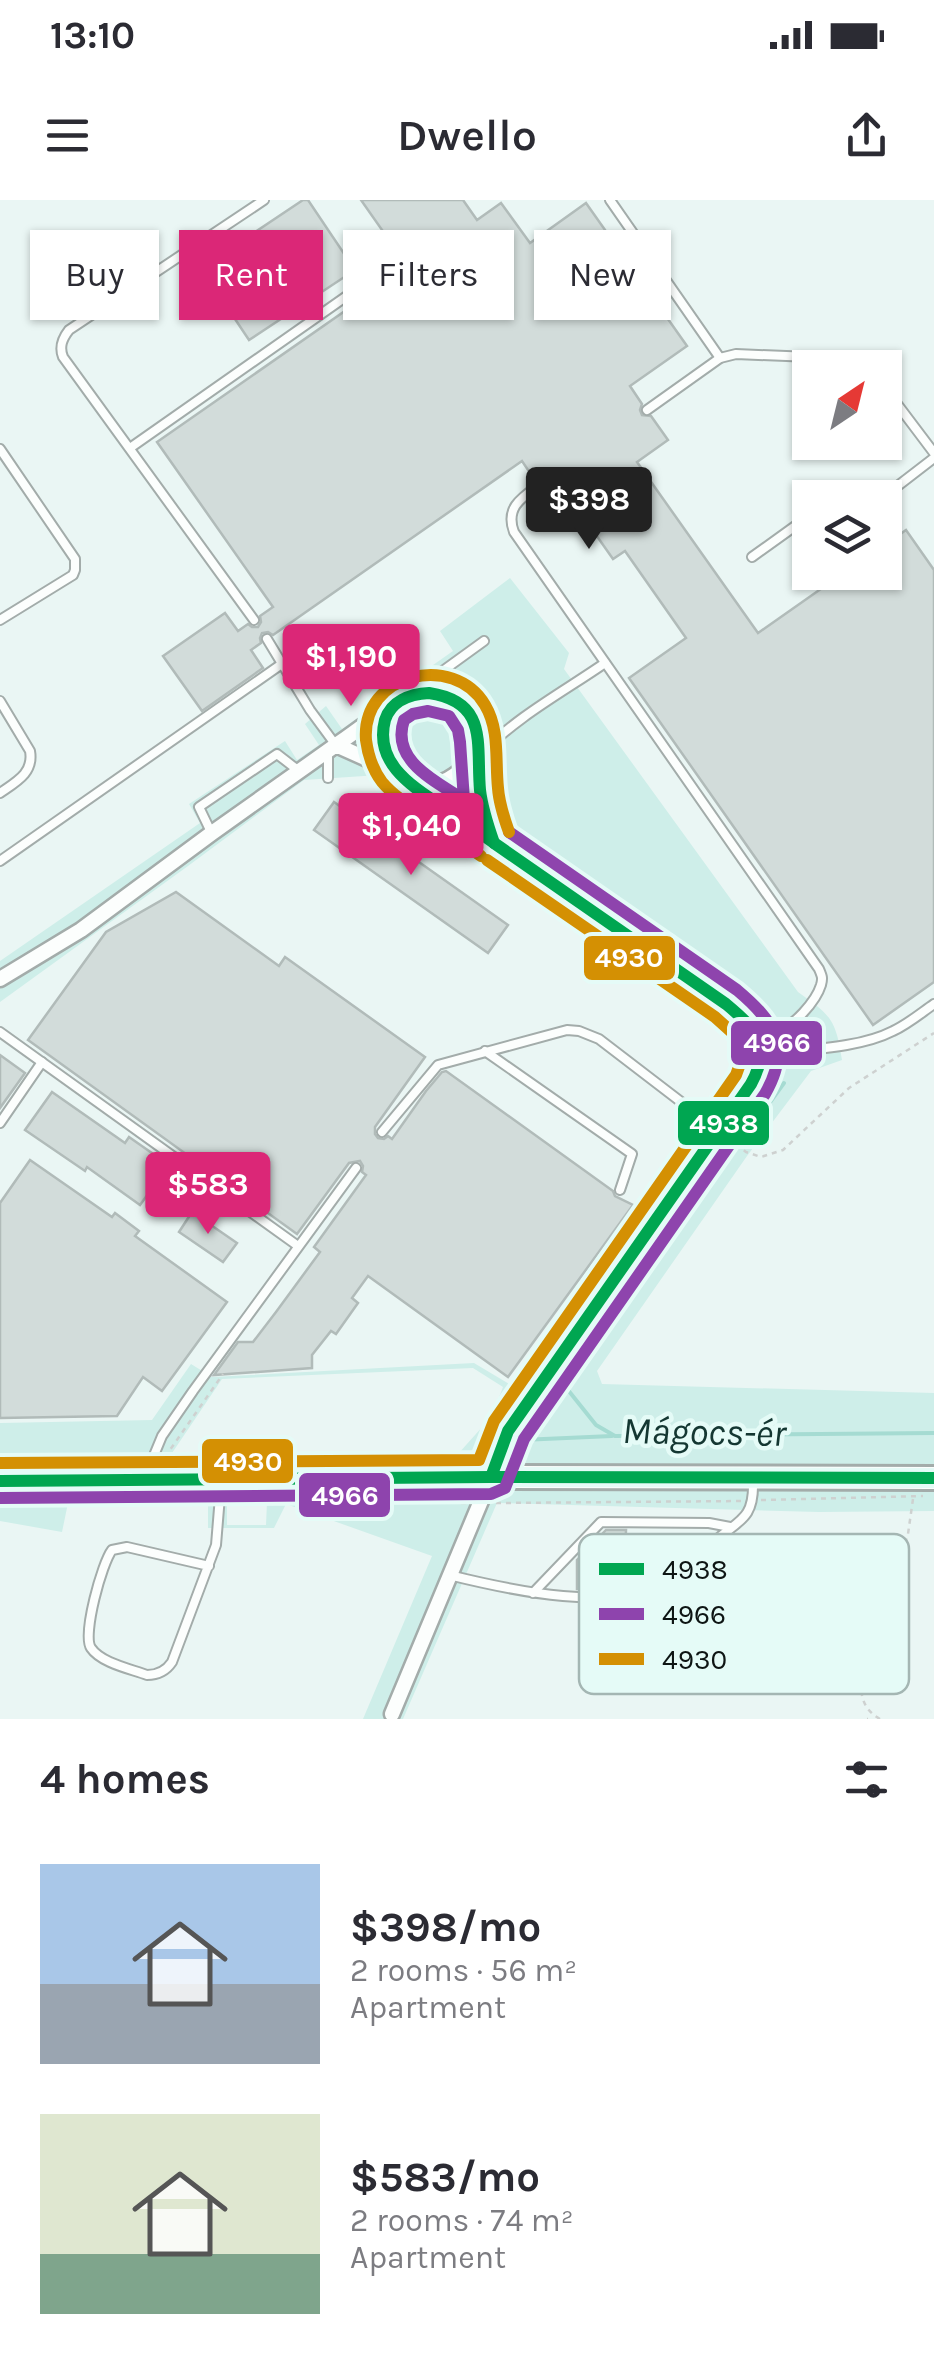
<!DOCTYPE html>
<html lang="en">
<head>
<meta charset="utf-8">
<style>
  body { margin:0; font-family:Karla,sans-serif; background:#f2f2f3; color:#2b2b33; height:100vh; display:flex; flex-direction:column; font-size:38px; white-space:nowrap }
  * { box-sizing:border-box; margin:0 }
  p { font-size:32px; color:#7c7c81 }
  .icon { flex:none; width:55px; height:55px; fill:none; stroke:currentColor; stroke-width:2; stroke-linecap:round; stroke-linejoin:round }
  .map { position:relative; height:1519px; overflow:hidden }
  .side { display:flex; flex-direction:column; background:#fff; flex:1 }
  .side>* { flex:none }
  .banner { position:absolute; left:30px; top:30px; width:875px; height:90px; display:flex; gap:20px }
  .needle { width:65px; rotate:35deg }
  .buttons { position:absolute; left:792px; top:150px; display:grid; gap:20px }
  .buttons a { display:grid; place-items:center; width:110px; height:110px; border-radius:0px; background:#fff; box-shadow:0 2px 8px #0004; font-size:50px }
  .price { position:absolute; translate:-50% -85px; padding:0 22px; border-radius:10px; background:#db2777; color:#fff; font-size:32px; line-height:65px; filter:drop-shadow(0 2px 5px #0008) }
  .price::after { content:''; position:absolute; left:50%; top:60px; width:30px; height:22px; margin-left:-15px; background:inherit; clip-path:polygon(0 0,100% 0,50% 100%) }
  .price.active { background:#222; color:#fff }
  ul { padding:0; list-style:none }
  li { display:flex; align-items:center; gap:30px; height:250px; padding:0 40px }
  li span { display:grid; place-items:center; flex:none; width:280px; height:200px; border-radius:0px; color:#555 }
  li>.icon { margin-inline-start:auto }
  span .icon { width:120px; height:120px; fill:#fffc; stroke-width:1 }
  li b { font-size:42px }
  h2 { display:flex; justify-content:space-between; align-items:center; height:120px; padding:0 40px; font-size:42px }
  .tag { padding:0 35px; border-radius:0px; background:#fff; box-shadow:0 2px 8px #0004; font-size:35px; line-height:90px }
  .tag.active { background:#db2777; color:#fff }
  .status { display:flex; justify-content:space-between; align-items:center; height:70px; padding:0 50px; background:#fff; direction:ltr }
  .status svg { height:28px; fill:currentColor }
  header { display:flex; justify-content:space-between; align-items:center; height:130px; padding:0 40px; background:#fff; font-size:45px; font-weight:600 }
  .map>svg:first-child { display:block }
  .green { fill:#ceeee9; fill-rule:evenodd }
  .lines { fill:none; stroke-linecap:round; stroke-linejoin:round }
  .stream { stroke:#a5dbd2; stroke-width:4 }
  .building { fill:#d2dcda; stroke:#b1bbb9; stroke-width:2.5 }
  .service-casing { stroke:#a3acaa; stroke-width:12 }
  .minor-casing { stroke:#a3acaa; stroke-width:19 }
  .primary-casing { stroke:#a3acaa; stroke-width:28 }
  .path { stroke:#ced1d0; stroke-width:2.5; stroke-dasharray:5 5; stroke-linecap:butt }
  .service { stroke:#fcfefd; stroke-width:8 }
  .minor { stroke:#fcfefd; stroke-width:14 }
  .primary { stroke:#fcfefd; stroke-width:22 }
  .bus-1-casing { stroke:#e5fbf7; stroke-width:20 }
  .bus-2-casing { stroke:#e5fbf7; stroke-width:20 }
  .bus-3-casing { stroke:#e5fbf7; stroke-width:20 }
  .bus-1 { stroke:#00a651; stroke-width:12 }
  .bus-2 { stroke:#8e44ad; stroke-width:12 }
  .bus-3 { stroke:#d49003; stroke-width:12 }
  .labels { text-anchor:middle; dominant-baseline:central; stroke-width:9; stroke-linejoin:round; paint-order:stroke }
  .water-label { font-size:38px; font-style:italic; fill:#143732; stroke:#e5fbf7 }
  .key { fill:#e5fbf7; stroke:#a4b6b3; stroke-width:2.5 }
  .key-label { font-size:28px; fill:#0e1514 }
  .line-badge { stroke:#e5fbf7; stroke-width:4 }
  .badge-label { font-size:28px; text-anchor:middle; font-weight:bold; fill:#fff }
</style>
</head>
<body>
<div class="status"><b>13:10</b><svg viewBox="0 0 49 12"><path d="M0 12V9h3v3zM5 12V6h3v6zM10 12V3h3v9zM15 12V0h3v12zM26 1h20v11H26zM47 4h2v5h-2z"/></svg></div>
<header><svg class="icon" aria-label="menu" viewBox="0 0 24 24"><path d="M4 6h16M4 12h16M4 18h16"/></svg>Dwello<svg class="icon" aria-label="share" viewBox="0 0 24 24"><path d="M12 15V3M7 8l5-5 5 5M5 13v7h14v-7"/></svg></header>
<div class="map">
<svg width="934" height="1519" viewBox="0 0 934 1519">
  <rect width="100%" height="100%" fill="#eaf6f4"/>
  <!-- green -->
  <path class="green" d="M510 378 569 453 564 469 798 792C831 815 836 820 842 860L811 871 747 956 597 1171 602 1184 934 1193V1311L819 1312 497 1303 403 1519H363L432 1356 286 1304 274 1328H208V1301L68 1303 62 1332 0 1321V1223L152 1220 191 1164 212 1177 474 1163 516 1188 699 931 679 915 691 897 713 912 745 866 739 829 379 575 304 580 188 666 0 802V761L200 623 189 604 285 541 297 560 319 545 305 524 326 506 342 529 453 451 440 431ZM473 1168 503 1187 492 1216 458 1254 168 1259 222 1179ZM227 1302H267L266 1325H227Z"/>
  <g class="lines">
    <!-- stream -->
    <g class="stream">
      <path d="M493 569 497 599 510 632 770 817"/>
      <path d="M784 883 569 1179 568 1190 596 1225 615 1236 934 1233"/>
      <path d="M521 1240 612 1236"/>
    </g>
  </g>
  <!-- building -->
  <g class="building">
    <path d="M303 0H308L355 70 249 140 201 68Z"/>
    <path d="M361 0H463L477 20 501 3 530 43 586 3 687 146 630 186 642 204 640 210 642 215 651 216 668 240 637 262 758 433 845 372H885V345L906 330 934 370V782L873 825 629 478 686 438 625 351 613 359 575 305 560 315 543 291 546 287V281L541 278 534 279 522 261 273 435 268 432 262 433 260 438 261 443 251 450 263 468 202 511 163 456 225 413 238 431 248 424 252 427H258L261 422 260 416 273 407 157 242 408 67Z"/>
    <path d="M334 602 508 725 488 753 314 630Z"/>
    <path d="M176 692 279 766 285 757 425 857 375 927V934L378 938 384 939 388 936 392 939 426 891 442 872 446 871 613 991 615 996 633 1005 508 1177 368 1076 352 1098 358 1103 336 1134 331 1131 312 1155V1168L214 1175 238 1142H253L276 1112 320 1052 314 1047 366 975 362 972 363 966 360 961 349 963 297 1034 28 840 106 732Z"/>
    <path d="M0 855 25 873 0 908Z"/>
    <path d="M52 892 125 943 129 937 169 965 140 1005 87 967 85 971 25 930Z"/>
    <path d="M30 960 112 1017 115 1013 139 1031 135 1036 227 1102 162 1191 143 1177 117 1216 0 1218V1003Z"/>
    <path d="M192 1012 237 1043 223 1062 179 1032Z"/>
    <path d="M606 1330H626L625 1353 638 1340 647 1350 661 1337 673 1349 642 1377 632 1368 621 1379 598 1358 599 1389H577V1360Z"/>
  </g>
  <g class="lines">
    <!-- service casing -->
    <g class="service-casing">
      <g id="service">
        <path d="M610 0 720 158"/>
        <path d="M885 188 934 253"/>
        <path d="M647 210 720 158 736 154 835 158 848 160 863 168"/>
        <path d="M130 248 391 65"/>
        <path d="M0 249 75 359V370L73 375 0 420"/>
        <path d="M539 285C521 298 505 308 514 332L819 769C822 776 823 778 821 785 816 801 793 828 776 831 767 832 760 829 753 825"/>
        <path d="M882 298 934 258"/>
        <path d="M752 357 798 324 810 327"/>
        <path d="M254 420 63 157C59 147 62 139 69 130L264 0"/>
        <path d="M267 439 310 510 335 544"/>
        <path d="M415 491 484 441"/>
        <path d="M0 501 30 551C34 573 16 582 0 593"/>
        <path d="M481 554C516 517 563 492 605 463"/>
        <path d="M328 578V552"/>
        <path d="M211 632 199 607 277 554 299 571"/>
        <path d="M0 661 326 433"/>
        <path d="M0 832 298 1046"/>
        <path d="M485 851 632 954 620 990"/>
        <path d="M773 853C810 849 860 848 893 831 908 824 921 813 934 804"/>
        <path d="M762 868 793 827"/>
        <path d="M0 923 42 862"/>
        <path d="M382 932 438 865 567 830 579 831 599 839 719 931"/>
        <path d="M145 1277 162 1236 193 1191 356 968"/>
        <path d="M209 1366 127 1347 112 1350C102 1363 82 1435 91 1448 101 1463 131 1469 147 1475 158 1475 166 1471 172 1462L216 1345 221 1284"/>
        <path d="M449 1375C510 1390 617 1415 674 1378 688 1368 701 1353 714 1342 738 1320 754 1320 753 1283"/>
        <path d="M533 1393 601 1322 709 1323 730 1327"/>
      </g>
    </g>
    <!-- minor casing -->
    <g class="minor-casing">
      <g id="minor">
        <path d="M389 509C382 533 385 550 396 572"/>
        <path d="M336 545C358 531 391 502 415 495 425 491 436 493 446 496 490 512 477 554 481 591 483 609 488 626 494 644"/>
        <path d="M412 584C448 588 455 574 481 554"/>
        <path d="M0 779 81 730 212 633 336 545 396 572 494 644 715 796C747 822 777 838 751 884L508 1231 491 1277 392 1514"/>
      </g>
    </g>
    <!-- primary casing -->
    <g class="primary-casing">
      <path id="primary" d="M0 1281 491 1277 934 1278"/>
    </g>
    <!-- path -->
    <g class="path">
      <path d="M728 938 746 952 761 957 783 950 849 888 934 833"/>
      <path d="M165 1257 223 1174"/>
      <path d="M231 1299 468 1303"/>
      <path d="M761 1300 923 1296"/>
      <path d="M496 1303 743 1301"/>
      <path d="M867 1519H868"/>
      <path d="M880 1519C858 1507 859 1485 864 1463L908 1334 913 1299"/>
    </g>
    <!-- service -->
    <use href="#service" class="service"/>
    <!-- minor -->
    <use href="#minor" class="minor"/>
    <!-- primary -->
    <use href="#primary" class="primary"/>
    <!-- bus-1 casing -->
    <g class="bus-1-casing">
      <g id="bus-1">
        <path d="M429 493C489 502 476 544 480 590 482 608 488 626 494 643 479 632 464 621 449 611 417 589 373 566 385 520 391 501 410 494 429 493Z"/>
        <path d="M491 1277 508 1231 751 884C772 846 756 829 726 804L494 643"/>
        <path d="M0 1281 491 1277 934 1278"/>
      </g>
    </g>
    <!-- bus-2 casing -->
    <g class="bus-2-casing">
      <g id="bus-2">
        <path d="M428 511 449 516 458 530 460 542 464 600C436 581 390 561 404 520L413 514Z"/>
        <path d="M0 1298 491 1294 505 1288 524 1239 765 894C792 847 775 822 737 790L509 632"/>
      </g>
    </g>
    <!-- bus-3 casing -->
    <g class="bus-3-casing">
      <g id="bus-3">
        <path d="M481 656C466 645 452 634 437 624 419 611 397 600 382 582 373 570 368 555 366 540 361 473 454 452 485 505 500 530 495 560 498 588 499 603 504 618 509 632"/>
        <path d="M0 1263 479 1260 494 1221 736 875 744 853 735 835 715 817 487 660"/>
      </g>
    </g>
    <!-- bus-1 -->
    <use href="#bus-1" class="bus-1"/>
    <!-- bus-2 -->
    <use href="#bus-2" class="bus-2"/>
    <!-- bus-3 -->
    <use href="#bus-3" class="bus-3"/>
  </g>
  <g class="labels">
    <!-- water labels -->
    <g class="water-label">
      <text transform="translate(704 1232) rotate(1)">Mágocs-ér</text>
    </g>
  </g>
  <!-- legend -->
  <rect x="579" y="1334" width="330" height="160" rx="15" class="key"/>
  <rect x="599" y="1363" width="45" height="12" fill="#00a651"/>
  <rect x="599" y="1408" width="45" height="12" fill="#8e44ad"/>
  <rect x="599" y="1453" width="45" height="12" fill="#d49003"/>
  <g class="key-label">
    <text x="662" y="1379">4938</text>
    <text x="662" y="1424">4966</text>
    <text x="662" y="1469">4930</text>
  </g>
  <g class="line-badge">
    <rect x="582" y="734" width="95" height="48" rx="10" fill="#d49003"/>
    <rect x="729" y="819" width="95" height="48" rx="10" fill="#8e44ad"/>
    <rect x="676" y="899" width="95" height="48" rx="10" fill="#00a651"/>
    <rect x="200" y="1237" width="95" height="48" rx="10" fill="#d49003"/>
    <rect x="297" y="1271" width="95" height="48" rx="10" fill="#8e44ad"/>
  </g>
  <g class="badge-label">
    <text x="629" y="767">4930</text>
    <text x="777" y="852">4966</text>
    <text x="724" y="933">4938</text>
    <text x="248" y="1271">4930</text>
    <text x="345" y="1305">4966</text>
  </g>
</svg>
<div class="buttons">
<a><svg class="needle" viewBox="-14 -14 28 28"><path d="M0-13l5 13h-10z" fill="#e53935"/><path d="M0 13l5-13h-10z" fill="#7c7c81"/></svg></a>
<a><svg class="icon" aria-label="layers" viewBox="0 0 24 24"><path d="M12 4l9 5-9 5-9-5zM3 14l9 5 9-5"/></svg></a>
</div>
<b class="price active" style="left:589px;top:352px">$398</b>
<b class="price" style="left:351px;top:509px">$1,190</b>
<b class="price" style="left:411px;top:678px">$1,040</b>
<b class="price" style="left:208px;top:1037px">$583</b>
<div class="banner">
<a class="tag">Buy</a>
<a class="tag active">Rent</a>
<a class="tag">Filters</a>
<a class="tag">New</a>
</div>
</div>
<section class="side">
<h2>4 homes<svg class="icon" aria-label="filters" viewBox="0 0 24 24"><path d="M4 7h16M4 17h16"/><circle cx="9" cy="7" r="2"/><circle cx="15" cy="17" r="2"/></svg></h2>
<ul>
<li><span style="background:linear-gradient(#a9c7e8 60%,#9aa5b1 0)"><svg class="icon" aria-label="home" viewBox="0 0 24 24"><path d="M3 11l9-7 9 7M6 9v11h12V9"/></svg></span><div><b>$398/mo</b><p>2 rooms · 56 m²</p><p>Apartment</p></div></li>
<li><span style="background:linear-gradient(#dfe7d0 70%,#7fa58c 0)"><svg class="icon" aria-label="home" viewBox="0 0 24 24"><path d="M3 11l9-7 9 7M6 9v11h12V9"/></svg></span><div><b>$583/mo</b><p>2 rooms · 74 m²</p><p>Apartment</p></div></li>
</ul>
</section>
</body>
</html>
